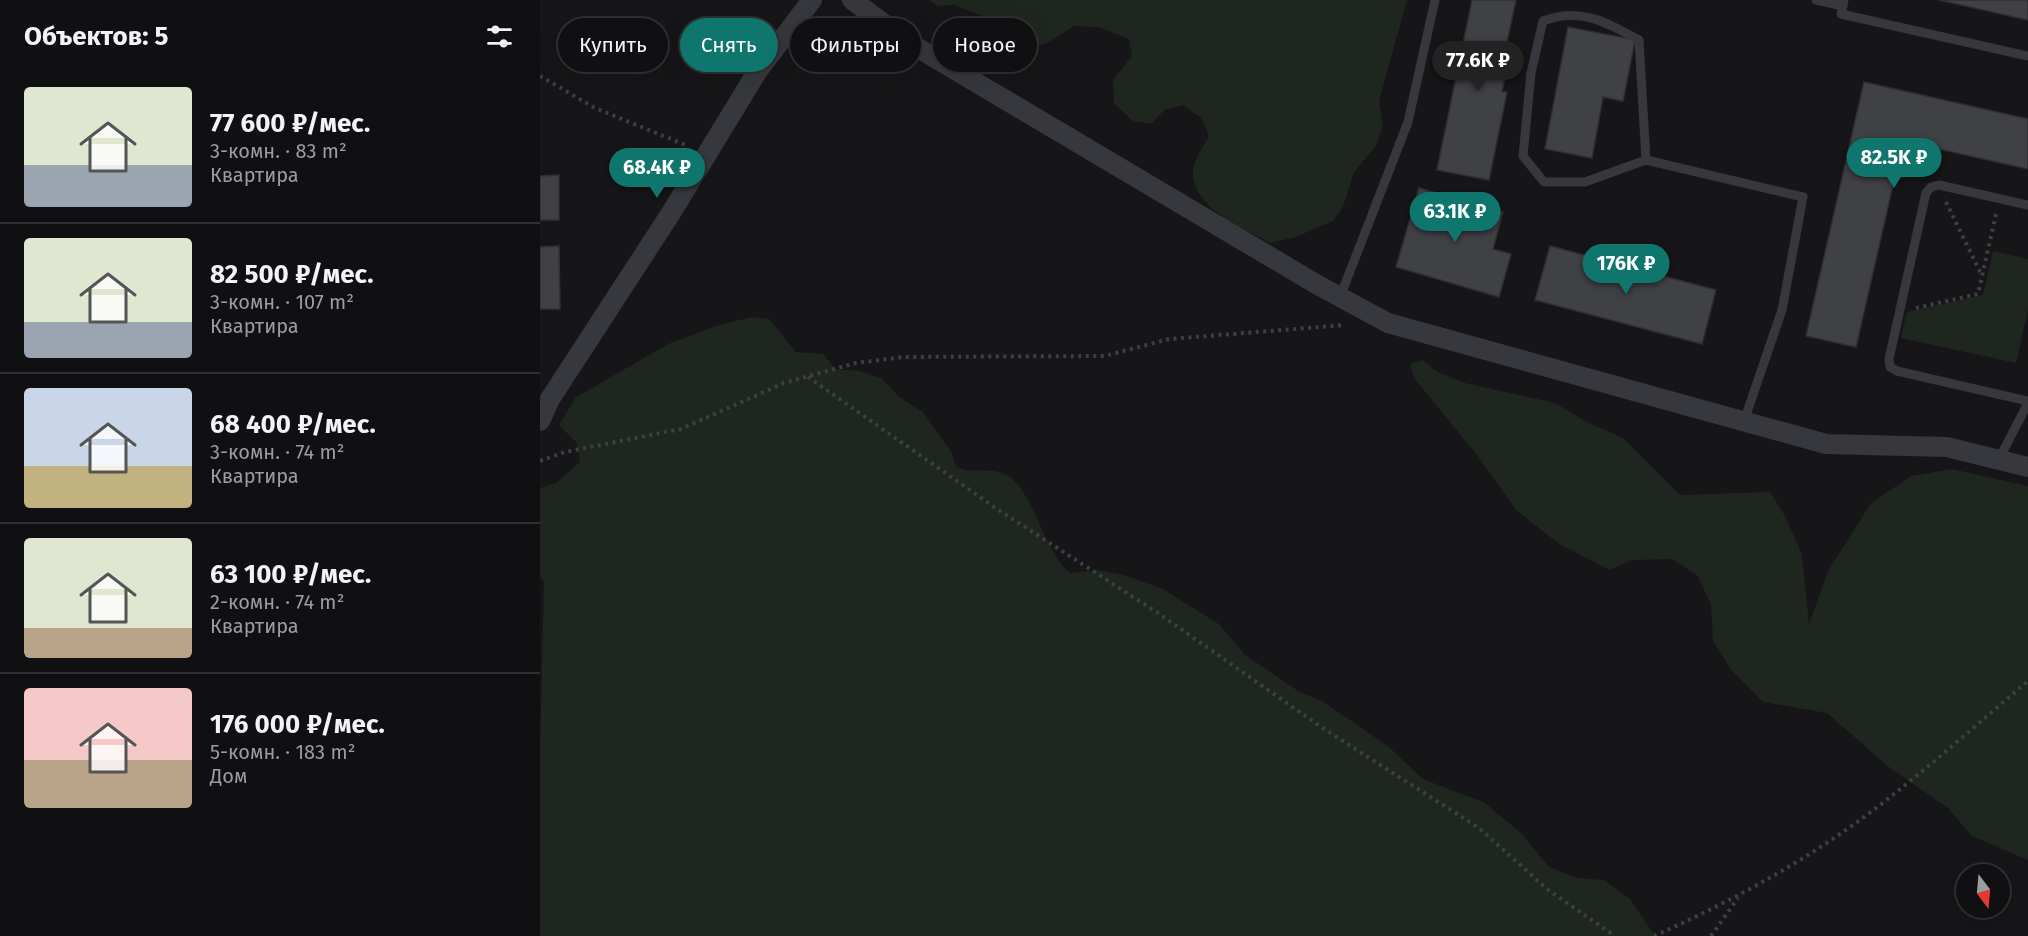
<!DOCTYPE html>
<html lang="ru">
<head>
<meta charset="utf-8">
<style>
  body { margin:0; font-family:"Fira Sans",sans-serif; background:#19191b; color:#f1f3f6; height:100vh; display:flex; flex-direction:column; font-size:22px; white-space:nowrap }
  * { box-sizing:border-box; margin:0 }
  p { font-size:20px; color:#9c9d9f }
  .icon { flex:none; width:33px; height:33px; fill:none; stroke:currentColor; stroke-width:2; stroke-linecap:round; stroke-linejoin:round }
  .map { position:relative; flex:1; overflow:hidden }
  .sheet { display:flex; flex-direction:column; background:#101012; width:540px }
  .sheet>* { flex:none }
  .guide { position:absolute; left:18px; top:18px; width:570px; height:54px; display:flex; gap:12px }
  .needle { width:39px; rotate:164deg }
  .controls { position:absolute; left:1416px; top:864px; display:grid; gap:12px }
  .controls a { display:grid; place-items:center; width:54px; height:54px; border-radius:50%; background:#101012; box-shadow:0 6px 24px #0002,0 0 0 2px #303032; font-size:30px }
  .price { position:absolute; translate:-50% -51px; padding:0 14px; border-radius:21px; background:#0f766e; color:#fff; font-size:20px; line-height:39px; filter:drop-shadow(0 2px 3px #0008) }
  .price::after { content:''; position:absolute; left:50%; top:36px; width:18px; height:14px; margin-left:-9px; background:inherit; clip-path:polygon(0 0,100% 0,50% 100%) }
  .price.selected { background:#222; color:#fff }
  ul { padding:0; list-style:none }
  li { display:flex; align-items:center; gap:18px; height:150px; padding:0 24px }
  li+li { border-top:2px solid #303032 }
  li span { display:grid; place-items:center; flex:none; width:168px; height:120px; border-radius:6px; color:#555 }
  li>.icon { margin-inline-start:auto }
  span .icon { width:72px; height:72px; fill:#fffc; stroke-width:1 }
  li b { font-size:26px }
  h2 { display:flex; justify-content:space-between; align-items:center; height:72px; padding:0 24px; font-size:26px }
  .pill { padding:0 21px; border-radius:27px; background:#101012; box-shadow:0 6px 24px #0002,0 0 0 2px #303032; font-size:21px; line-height:54px }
  .pill.selected { background:#0f766e; color:#fff }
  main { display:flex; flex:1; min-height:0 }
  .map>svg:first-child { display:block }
  .green { fill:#1e261f }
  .building { fill:#404145; stroke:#303034; stroke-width:1.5 }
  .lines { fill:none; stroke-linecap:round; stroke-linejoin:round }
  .path { stroke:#3d3f44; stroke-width:4; stroke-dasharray:3 4.5; stroke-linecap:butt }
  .service { stroke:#37383d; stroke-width:9 }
  .minor { stroke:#37383d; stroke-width:20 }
</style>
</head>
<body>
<main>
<section class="sheet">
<h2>Объектов: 5<svg class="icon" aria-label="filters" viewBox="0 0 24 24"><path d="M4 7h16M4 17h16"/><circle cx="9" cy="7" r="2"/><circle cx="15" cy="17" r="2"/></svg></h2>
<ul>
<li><span style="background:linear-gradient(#dfe7d0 65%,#9aa5b1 0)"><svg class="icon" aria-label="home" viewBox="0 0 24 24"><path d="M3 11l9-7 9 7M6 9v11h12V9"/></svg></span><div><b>77 600 ₽/мес.</b><p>3-комн. · 83 m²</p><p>Квартира</p></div></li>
<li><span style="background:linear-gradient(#dfe7d0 70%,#9aa5b1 0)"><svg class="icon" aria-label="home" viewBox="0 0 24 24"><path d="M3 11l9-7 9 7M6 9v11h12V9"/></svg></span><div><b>82 500 ₽/мес.</b><p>3-комн. · 107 m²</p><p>Квартира</p></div></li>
<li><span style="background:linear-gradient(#c9d6e8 65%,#c2b280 0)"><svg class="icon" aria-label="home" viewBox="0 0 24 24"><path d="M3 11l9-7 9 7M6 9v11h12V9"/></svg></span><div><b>68 400 ₽/мес.</b><p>3-комн. · 74 m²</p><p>Квартира</p></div></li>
<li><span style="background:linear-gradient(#dfe7d0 75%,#b9a48a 0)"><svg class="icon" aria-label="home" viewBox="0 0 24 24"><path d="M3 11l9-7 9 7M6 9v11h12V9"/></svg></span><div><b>63 100 ₽/мес.</b><p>2-комн. · 74 m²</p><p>Квартира</p></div></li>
<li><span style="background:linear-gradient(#f6c9c9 60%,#b9a48a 0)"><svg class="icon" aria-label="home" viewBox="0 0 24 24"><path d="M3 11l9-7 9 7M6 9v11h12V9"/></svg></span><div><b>176 000 ₽/мес.</b><p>5-комн. · 183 m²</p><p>Дом</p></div></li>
</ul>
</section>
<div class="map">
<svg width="1488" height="936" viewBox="0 0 1488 936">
  <rect width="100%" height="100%" fill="#161618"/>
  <!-- green -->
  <g class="green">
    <path d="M389 0H867L839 101 843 125 836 146 814 172 803 207 793 221 756 237 730 243C703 228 651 208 653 170 654 160 664 145 669 136L661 118 643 105 624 110 612 124 593 121 574 103 573 80 592 56 589 39 559 27 534 26 511 41 485 51 469 40 461 23 414 5 397 6Z"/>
    <path d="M1453 251 1488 259V310L1476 363 1361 338 1367 312 1443 295Z"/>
    <path d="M212 317 229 319 256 352 283 354 296 369 319 371 341 378 359 397 383 412 412 453 416 467C432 475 449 466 465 474 494 488 502 552 531 573L557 570 584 575 623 589 679 624 704 654 758 691 782 701 848 746 883 779 945 803 982 834 1009 867 1037 878 1064 880 1090 899 1115 936H0V747L4 582 0 576V488L16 483 40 462 37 443 19 425 35 398 128 344 179 325Z"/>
    <path d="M882 360 898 372 925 383 1015 403 1047 422 1083 438 1140 495 1230 492 1245 516 1262 554 1269 624 1288 571 1331 503 1371 476 1412 469 1488 486V860L1432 836 1408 808 1350 768 1287 713 1223 702 1192 671 1173 641 1171 604 1157 575 1132 559 1092 560 1070 570 1019 544 976 510 937 455 874 378 870 364Z"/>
  </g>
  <!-- building -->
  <g class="building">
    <path d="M932 0H976L961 70 966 71 962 92H967L949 180 897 170Z"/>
    <path d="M1399 0H1488V20Z"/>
    <path d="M1028 27 1095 40 1083 101 1063 97 1052 158 1005 149Z"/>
    <path d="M1324 82 1488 119V169L1363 141 1316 347 1266 336Z"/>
    <path d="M19 175V220H0V176Z"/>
    <path d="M879 188 963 212 953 249 971 254 959 297 856 267Z"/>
    <path d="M19 246 20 309H0V247Z"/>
    <path d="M1010 246 1176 290 1162 344 995 300Z"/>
  </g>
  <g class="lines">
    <!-- path -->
    <g class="path">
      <path d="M0 76 55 108 148 146"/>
      <path d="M1406 202 1442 276"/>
      <path d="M1376 308 1438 294 1456 214"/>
      <path d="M268 377 457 509 618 613 781 727 939 828 1007 889 1075 936"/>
      <path d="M0 461 25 452 141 429 244 383 316 363 363 357 565 356 629 339 805 325"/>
      <path d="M1114 936C1197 899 1277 855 1349 798 1396 761 1442 720 1488 681"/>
      <path d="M1171 936 1198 898"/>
    </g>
    <!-- service -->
    <g class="service">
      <path d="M1276 0 1303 6"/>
      <path d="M1304 0 1301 14 1488 56"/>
      <path d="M1106 160 1045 182H1004L983 156 991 73 1003 21C1040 7 1066 22 1099 40L1106 160 1263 197 1242 310 1204 421"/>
      <path d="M1488 205 1399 185 1391 187 1386 193 1349 359 1350 367 1357 371 1488 401"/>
      <path d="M800 297 868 122 895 0"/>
      <path d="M1459 459 1488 403"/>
    </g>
    <!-- minor -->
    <g class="minor">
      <path d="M312 0 373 45 776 284 848 323 1286 444 1407 447 1488 467"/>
      <path d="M0 421 10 399 131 213 217 72 272 0"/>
    </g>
  </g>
</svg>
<div class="controls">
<a><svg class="needle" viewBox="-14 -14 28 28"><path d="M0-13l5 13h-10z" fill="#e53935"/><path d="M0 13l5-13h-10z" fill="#9c9d9f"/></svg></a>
</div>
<b class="price selected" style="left:938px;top:92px">77.6K ₽</b>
<b class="price" style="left:1354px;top:189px">82.5K ₽</b>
<b class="price" style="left:117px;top:199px">68.4K ₽</b>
<b class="price" style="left:915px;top:243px">63.1K ₽</b>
<b class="price" style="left:1086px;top:295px">176K ₽</b>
<div class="guide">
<a class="pill">Купить</a>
<a class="pill selected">Снять</a>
<a class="pill">Фильтры</a>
<a class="pill">Новое</a>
</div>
</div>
</main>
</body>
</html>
